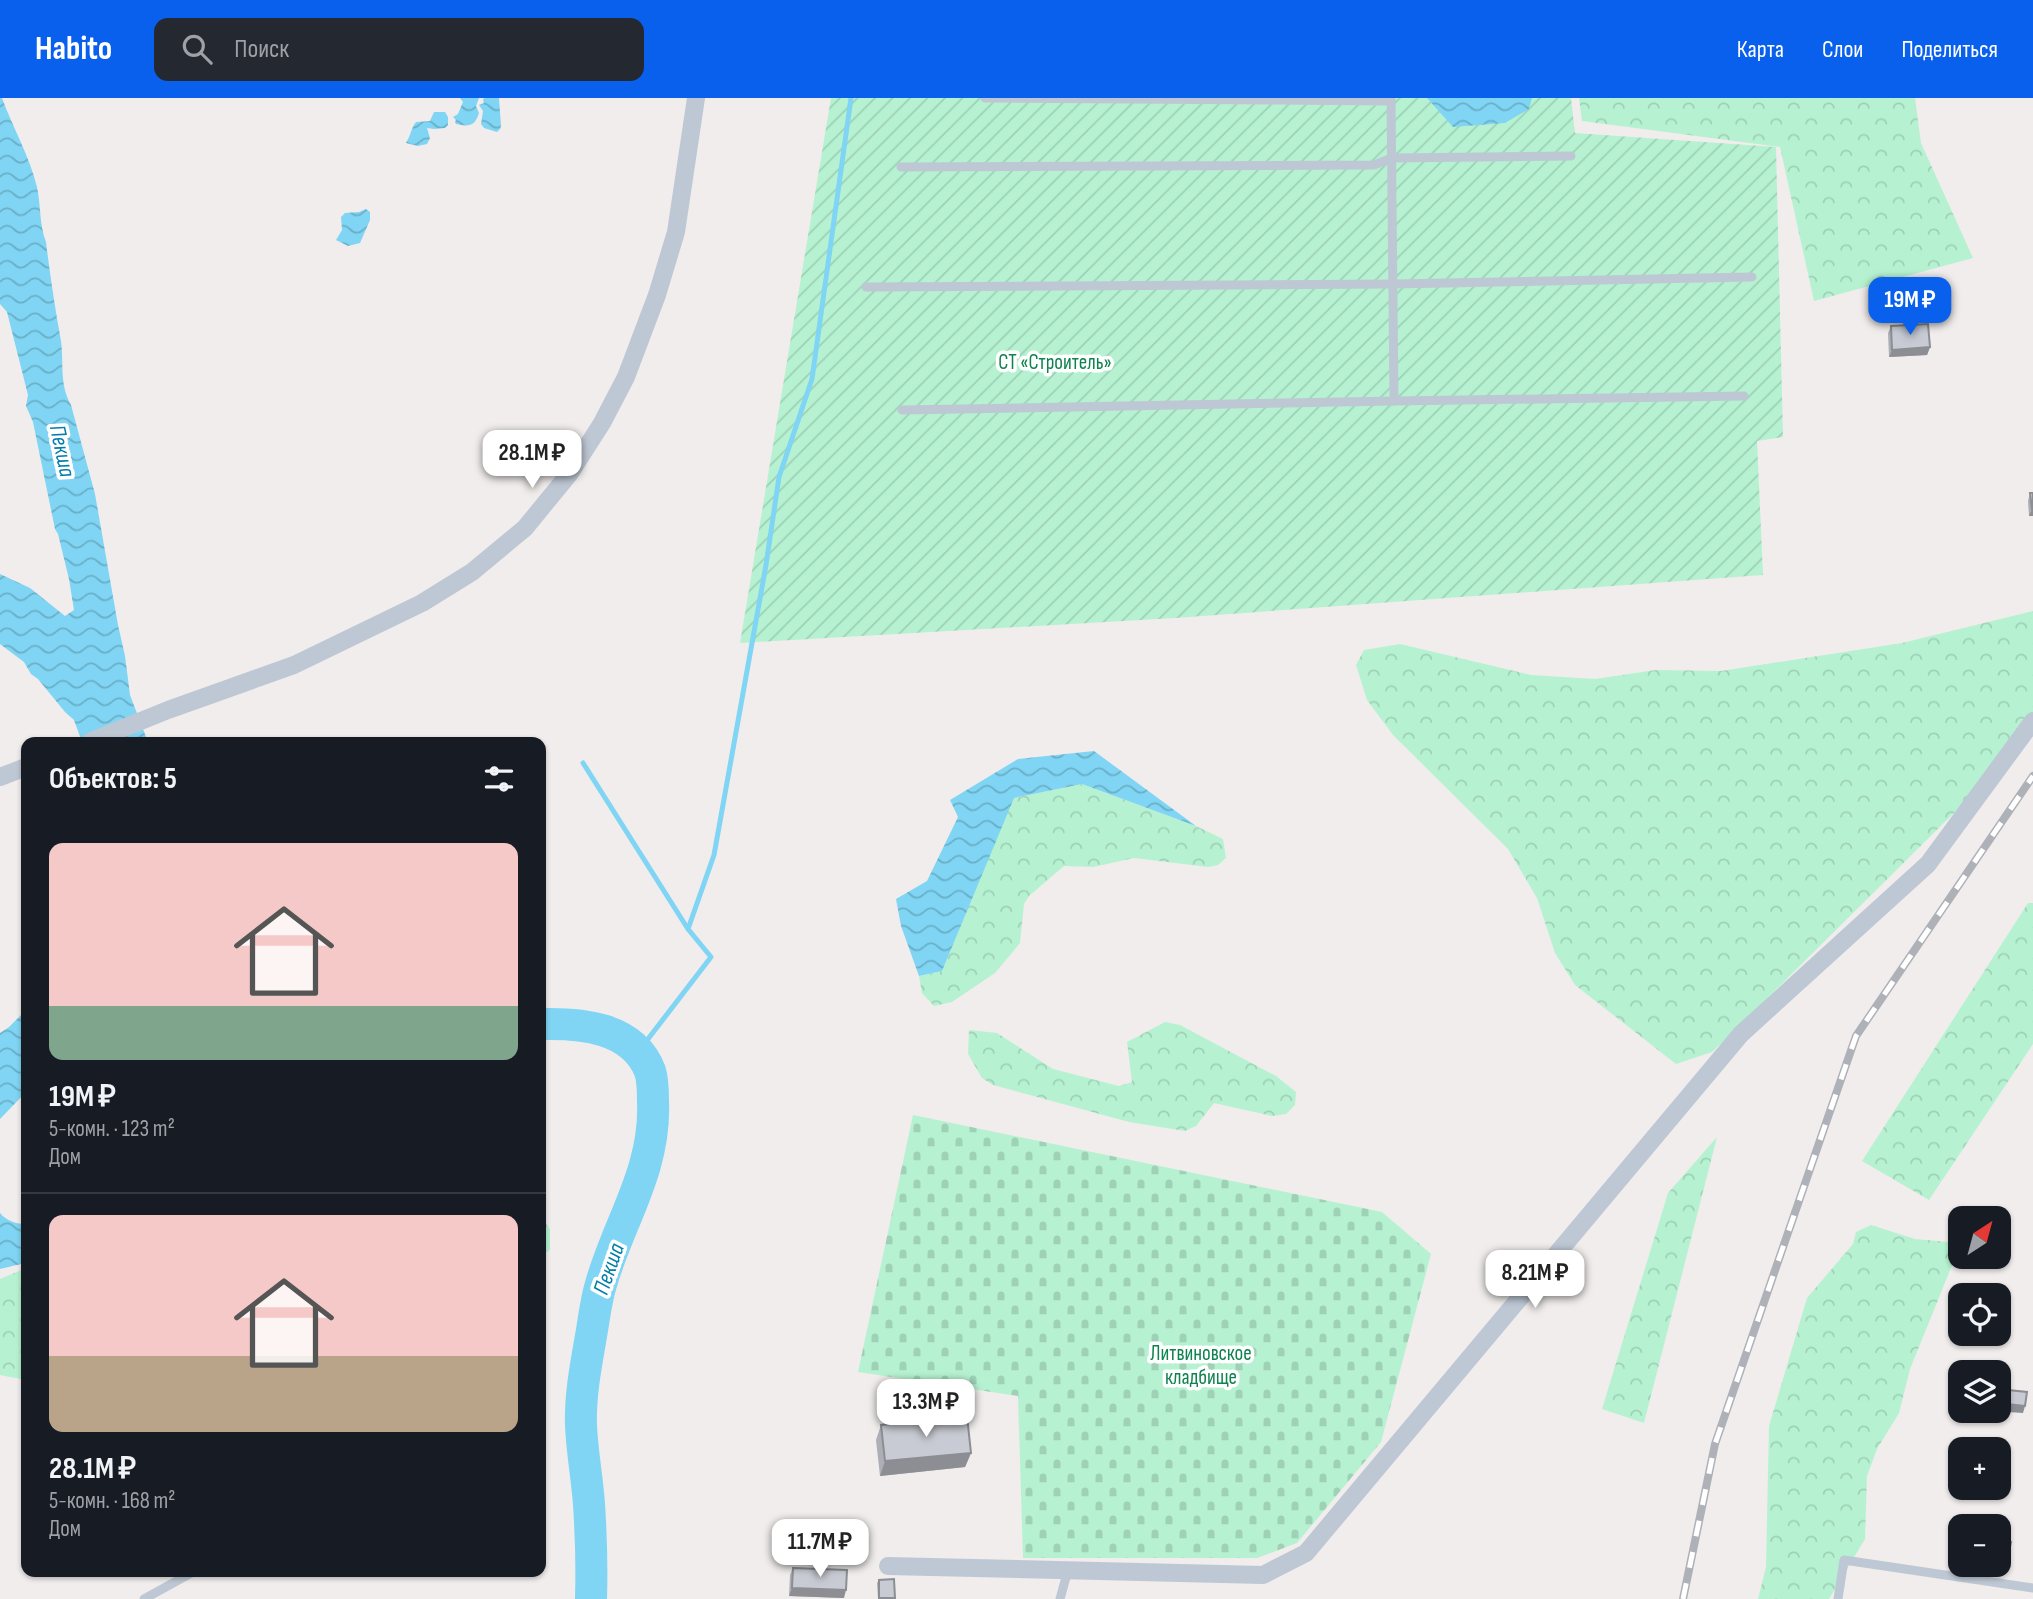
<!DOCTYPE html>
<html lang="ru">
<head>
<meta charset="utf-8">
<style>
  body { margin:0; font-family:"Sofia Sans Condensed",sans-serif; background:#242831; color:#f1f3f6; height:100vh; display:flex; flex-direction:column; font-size:26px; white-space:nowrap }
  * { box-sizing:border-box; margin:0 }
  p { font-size:23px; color:#9ea1a6 }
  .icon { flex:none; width:38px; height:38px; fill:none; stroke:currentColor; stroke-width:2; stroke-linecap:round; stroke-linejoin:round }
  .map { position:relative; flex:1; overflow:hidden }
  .drawer { position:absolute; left:21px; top:639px; width:525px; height:840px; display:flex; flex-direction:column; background:#171b24; border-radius:14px; box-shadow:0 2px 5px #0004 }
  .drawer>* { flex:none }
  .needle { width:46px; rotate:36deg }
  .controls { position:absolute; left:1948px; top:1108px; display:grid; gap:14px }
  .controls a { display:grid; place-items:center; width:63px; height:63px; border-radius:14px; background:#171b24; box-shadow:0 2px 5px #0004; font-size:35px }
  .price { position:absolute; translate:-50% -60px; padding:0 16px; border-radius:14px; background:#fff; color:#222; font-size:23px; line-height:46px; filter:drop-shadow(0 2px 4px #0008) }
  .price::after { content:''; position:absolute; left:50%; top:42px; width:21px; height:16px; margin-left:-10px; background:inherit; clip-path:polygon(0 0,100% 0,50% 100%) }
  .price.current { background:#0960ed; color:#fff }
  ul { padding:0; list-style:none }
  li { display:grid; align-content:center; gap:14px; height:371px; padding:0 28px }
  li+li { border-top:2px solid #363941 }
  li span { display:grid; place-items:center; height:217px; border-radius:14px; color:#555 }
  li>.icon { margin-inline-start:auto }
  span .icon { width:126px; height:126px; fill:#fffc; stroke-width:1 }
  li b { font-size:30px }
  h2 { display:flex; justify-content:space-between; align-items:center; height:84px; padding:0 28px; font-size:30px }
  header { display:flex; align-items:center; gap:42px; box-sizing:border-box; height:98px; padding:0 35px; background:#0960ed; color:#fff }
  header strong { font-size:33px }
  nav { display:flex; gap:38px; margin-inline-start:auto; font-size:24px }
  .search { width:490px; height:63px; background:#242831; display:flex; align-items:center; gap:18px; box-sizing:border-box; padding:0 24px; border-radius:14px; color:#9ea1a6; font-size:26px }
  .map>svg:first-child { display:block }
  .forest { fill:url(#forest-crowns) }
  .cemetery { fill:url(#cemetery-stones) }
  .garden { fill:url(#garden-furrows) }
  .water { fill:url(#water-waves) }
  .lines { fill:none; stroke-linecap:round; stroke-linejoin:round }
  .stream { stroke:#7fd5f3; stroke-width:5 }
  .river { stroke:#7fd5f3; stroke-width:32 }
  .lane { stroke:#bec8d4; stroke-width:9 }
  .street { stroke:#bec8d4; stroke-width:18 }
  .rail-casing { stroke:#aeb1b8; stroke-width:8 }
  .rail { stroke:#fff; stroke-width:5; stroke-dasharray:16; stroke-linecap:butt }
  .wall { fill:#acafb5 }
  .shaded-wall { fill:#8c8e94 }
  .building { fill:#c8cbd3; stroke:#8c8e94; stroke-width:2 }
  .labels { text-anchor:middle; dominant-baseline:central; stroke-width:7; stroke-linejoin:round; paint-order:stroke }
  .park-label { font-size:21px; fill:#0f834f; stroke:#fff }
  .water-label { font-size:23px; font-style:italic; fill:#017daa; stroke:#fff }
</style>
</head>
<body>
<header>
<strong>Habito</strong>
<div class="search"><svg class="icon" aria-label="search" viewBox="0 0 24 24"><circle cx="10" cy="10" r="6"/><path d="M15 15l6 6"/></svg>Поиск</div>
<nav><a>Карта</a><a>Слои</a><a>Поделиться</a></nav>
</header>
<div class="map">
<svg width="2033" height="1501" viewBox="0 0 2033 1501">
  <defs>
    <pattern id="forest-crowns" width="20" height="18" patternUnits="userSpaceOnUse" patternTransform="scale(1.75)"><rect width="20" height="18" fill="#b6f2d1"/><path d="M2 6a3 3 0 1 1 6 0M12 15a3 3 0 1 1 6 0" fill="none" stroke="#9ed1b6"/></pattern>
    <pattern id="cemetery-stones" width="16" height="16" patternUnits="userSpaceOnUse" patternTransform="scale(1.75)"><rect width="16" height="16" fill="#b6f2d1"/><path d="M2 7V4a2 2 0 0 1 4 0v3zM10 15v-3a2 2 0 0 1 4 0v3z" fill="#9ed1b6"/></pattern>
    <pattern id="garden-furrows" width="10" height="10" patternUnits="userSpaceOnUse" patternTransform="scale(1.75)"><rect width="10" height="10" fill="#b6f2d1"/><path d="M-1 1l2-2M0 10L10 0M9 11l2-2" fill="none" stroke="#9ed1b6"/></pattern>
    <pattern id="water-waves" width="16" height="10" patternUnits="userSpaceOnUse" patternTransform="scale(1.75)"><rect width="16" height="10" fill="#7fd5f3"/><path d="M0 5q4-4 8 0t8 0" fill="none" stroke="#6aafc8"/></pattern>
  </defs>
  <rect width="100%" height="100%" fill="#f0edec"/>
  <!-- forest -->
  <g class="forest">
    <path d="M1579 0H1915L1921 45 1973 160 1814 203 1780 49 1582 23Z"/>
    <path d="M2033 513V616L1974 695 1727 940 1712 954 1676 966 1575 887 1555 855 1537 800 1508 751 1393 637 1367 602 1356 567 1364 552 1400 546 1531 577 1595 581 1656 572 1721 573 1902 545Z"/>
    <path d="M1082 686 1196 728 1223 741 1226 760 1218 767 1208 769 1134 760 1093 769 1064 768 1029 798 1024 806 1020 845 995 875 952 904 934 908 922 895 919 878 942 873 1013 700Z"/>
    <path d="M2028 805H2033V946L1929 1102 1862 1063Z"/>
    <path d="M1165 924 1180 927 1276 978 1296 994 1295 1007 1286 1016 1272 1018 1214 1005 1196 1028 1185 1033 1129 1024 993 987 982 980 968 956 969 932 997 935 1053 971 1119 988 1132 984 1127 944Z"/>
    <path d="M1717 1039 1644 1325 1602 1311 1668 1095Z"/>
    <path d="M541 1119 550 1131V1152L541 1158Z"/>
    <path d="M1871 1127 1915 1141 1948 1144 1957 1155 1910 1271 1899 1315 1877 1351 1867 1378 1865 1441 1829 1501H1758L1766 1469 1769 1328 1807 1200 1853 1146 1856 1134Z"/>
    <path d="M26 1170V1282L0 1277V1181Z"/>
  </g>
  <!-- cemetery -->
  <path class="cemetery" d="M913 1017 1382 1114 1431 1156 1381 1344 1297 1445 1257 1460H1023L1018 1298 858 1274Z"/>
  <!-- garden -->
  <path class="garden" d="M831 0H1571L1575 35 1776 49 1783 339 1757 343 1763 477 1175 520 740 545Z"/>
  <!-- water -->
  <g class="water">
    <path d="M0 0H2C13 30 29 57 37 89 41 107 39 126 46 144 50 177 55 210 61 243 64 264 59 286 71 307L95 396 118 527 125 558 130 597 148 644H82L74 622 65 614 38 581 31 576 24 564 0 546V476L30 490 65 518 74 512 69 481 58 436 55 431 33 324 26 308 28 297 7 214 0 206Z"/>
    <path d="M460 0H479L476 8 479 15C475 28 469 29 456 26L455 24 456 22 453 19 458 16 463 4Z"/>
    <path d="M484 0H499L501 28 500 31 497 34 484 30 481 26 483 13 479 7 484 5 483 2Z"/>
    <path d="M1427 0H1532L1529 11 1505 25 1453 29Z"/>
    <path d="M434 14H445L448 19V27L445 30 434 31 427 30 430 40 427 46 418 48 406 45C411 37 411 30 416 24L430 23Z"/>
    <path d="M366 111 370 114V122L360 145 348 148 336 142 342 132 341 119 345 115 359 114Z"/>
    <path d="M1094 653 1196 728 1082 686 1014 700 942 873 919 878 901 828 896 801 927 783 958 719 950 702 1018 661Z"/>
    <path d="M21 917 26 921V994L0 1021V935L9 929Z"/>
    <path d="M0 1115C6 1123 17 1126 26 1126V1162L21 1166 0 1171Z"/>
  </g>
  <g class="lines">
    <!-- stream -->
    <g class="stream">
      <path d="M583 665 688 831"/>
      <path d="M638 954 711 859 688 831 714 757 766 467 779 379 812 281 851 0"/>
    </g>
    <!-- river -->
    <path class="river" d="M541 926C581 925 633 929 650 973 653 982 653 995 653 1004 656 1072 619 1123 601 1186 596 1202 594 1221 591 1238 586 1267 580 1297 581 1327 582 1353 587 1379 589 1406 591 1437 592 1469 591 1501"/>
    <!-- lane -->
    <g class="lane">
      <path d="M985 0 1391 3"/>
      <path d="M1391 0 1394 303 1744 298"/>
      <path d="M901 69 1374 67 1392 60 1571 58"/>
      <path d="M866 189 1393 186 1752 179"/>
      <path d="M902 312 1394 303"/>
      <path d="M144 1501 193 1474"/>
      <path d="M1060 1501 1068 1472"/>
      <path d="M1838 1501 1844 1462 2033 1490"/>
    </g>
    <!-- street -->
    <g class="street">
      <path d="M89 644 168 612 294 567 422 505 472 474 525 430 570 375 602 325 626 279 657 197 676 134 696 0"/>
      <path d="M0 679 26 669"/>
      <path d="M888 1468 1263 1477 1306 1455 1741 936 1928 766 2033 623"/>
    </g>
    <!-- rail casing -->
    <g class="rail-casing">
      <path id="rail" d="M1683 1501 1715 1346 1856 938 2033 678"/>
    </g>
    <!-- rail -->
    <use href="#rail" class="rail"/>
  </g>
  <!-- wall -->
  <g class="wall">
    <path d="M1891 228 1930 249 1927 257 1889 259 1888 235Z"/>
    <path d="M2030 395 2033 418H2029L2028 403Z"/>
    <path d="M881 1327 971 1355 965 1369 880 1378 876 1342Z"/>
    <path d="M1980 1466H1998L2006 1468 2003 1476 1979 1470Z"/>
    <path d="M793 1470 844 1500 789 1498 790 1477Z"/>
    <path d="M879 1482 895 1500 894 1501H878L877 1485Z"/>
  </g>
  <!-- shaded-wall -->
  <g class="shaded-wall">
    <path d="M1930 249 1927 257 1889 259 1892 252Z"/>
    <path d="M2032 411H2033V418H2029Z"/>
    <path d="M1998 1305 2025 1308 2023 1315 1994 1313 1998 1312Z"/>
    <path d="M971 1355 965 1369 880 1378 885 1363Z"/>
    <path d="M792 1490 846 1492 844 1500 789 1498Z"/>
  </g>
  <!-- building -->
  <g class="building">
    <path d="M1928 226 1930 249 1892 252 1891 228Z"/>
    <path d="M2030 395H2033V411H2032Z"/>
    <path d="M1998 1291 2027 1294 2025 1308 1998 1305Z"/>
    <path d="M967 1318 971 1355 885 1363 881 1327Z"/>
    <path d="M1998 1441 2011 1444 2006 1468 1998 1466Z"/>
    <path d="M793 1470 847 1472 846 1492 792 1490Z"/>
    <path d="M894 1481 895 1500H879V1482Z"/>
  </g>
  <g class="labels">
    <!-- park labels -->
    <g class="park-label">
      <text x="1055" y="264">СТ «Строитель»</text>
      <text x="1201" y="1255">Литвиновское<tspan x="1201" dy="24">кладбище</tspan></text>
    </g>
    <!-- water labels -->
    <g class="water-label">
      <text transform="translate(62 353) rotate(78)">Пекша</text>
      <text transform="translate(609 1171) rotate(-71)">Пекша</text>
    </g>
  </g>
</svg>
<div class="controls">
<a><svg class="needle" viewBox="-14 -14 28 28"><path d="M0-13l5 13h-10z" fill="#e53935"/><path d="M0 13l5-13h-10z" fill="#9ea1a6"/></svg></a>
<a><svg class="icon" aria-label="locate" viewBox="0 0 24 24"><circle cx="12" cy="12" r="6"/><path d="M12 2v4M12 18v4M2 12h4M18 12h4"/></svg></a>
<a><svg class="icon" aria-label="layers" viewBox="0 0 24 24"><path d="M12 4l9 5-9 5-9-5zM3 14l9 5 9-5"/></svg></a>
<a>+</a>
<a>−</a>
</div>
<b class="price current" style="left:1910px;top:239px">19M ₽</b>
<b class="price" style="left:532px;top:392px">28.1M ₽</b>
<b class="price" style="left:1535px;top:1212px">8.21M ₽</b>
<b class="price" style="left:926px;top:1341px">13.3M ₽</b>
<b class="price" style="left:820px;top:1481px">11.7M ₽</b>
<section class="drawer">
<h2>Объектов: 5<svg class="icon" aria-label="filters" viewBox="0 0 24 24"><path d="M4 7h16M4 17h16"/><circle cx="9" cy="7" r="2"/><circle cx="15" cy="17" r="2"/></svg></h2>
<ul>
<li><span style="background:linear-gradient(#f6c9c9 75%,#7fa58c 0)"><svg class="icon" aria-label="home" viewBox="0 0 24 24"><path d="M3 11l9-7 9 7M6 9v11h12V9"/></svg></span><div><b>19M ₽</b><p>5-комн. · 123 m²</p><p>Дом</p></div></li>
<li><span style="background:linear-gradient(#f6c9c9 65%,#b9a48a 0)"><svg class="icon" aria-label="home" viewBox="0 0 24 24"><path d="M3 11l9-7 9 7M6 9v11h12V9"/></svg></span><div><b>28.1M ₽</b><p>5-комн. · 168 m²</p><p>Дом</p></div></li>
</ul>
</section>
</div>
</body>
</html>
